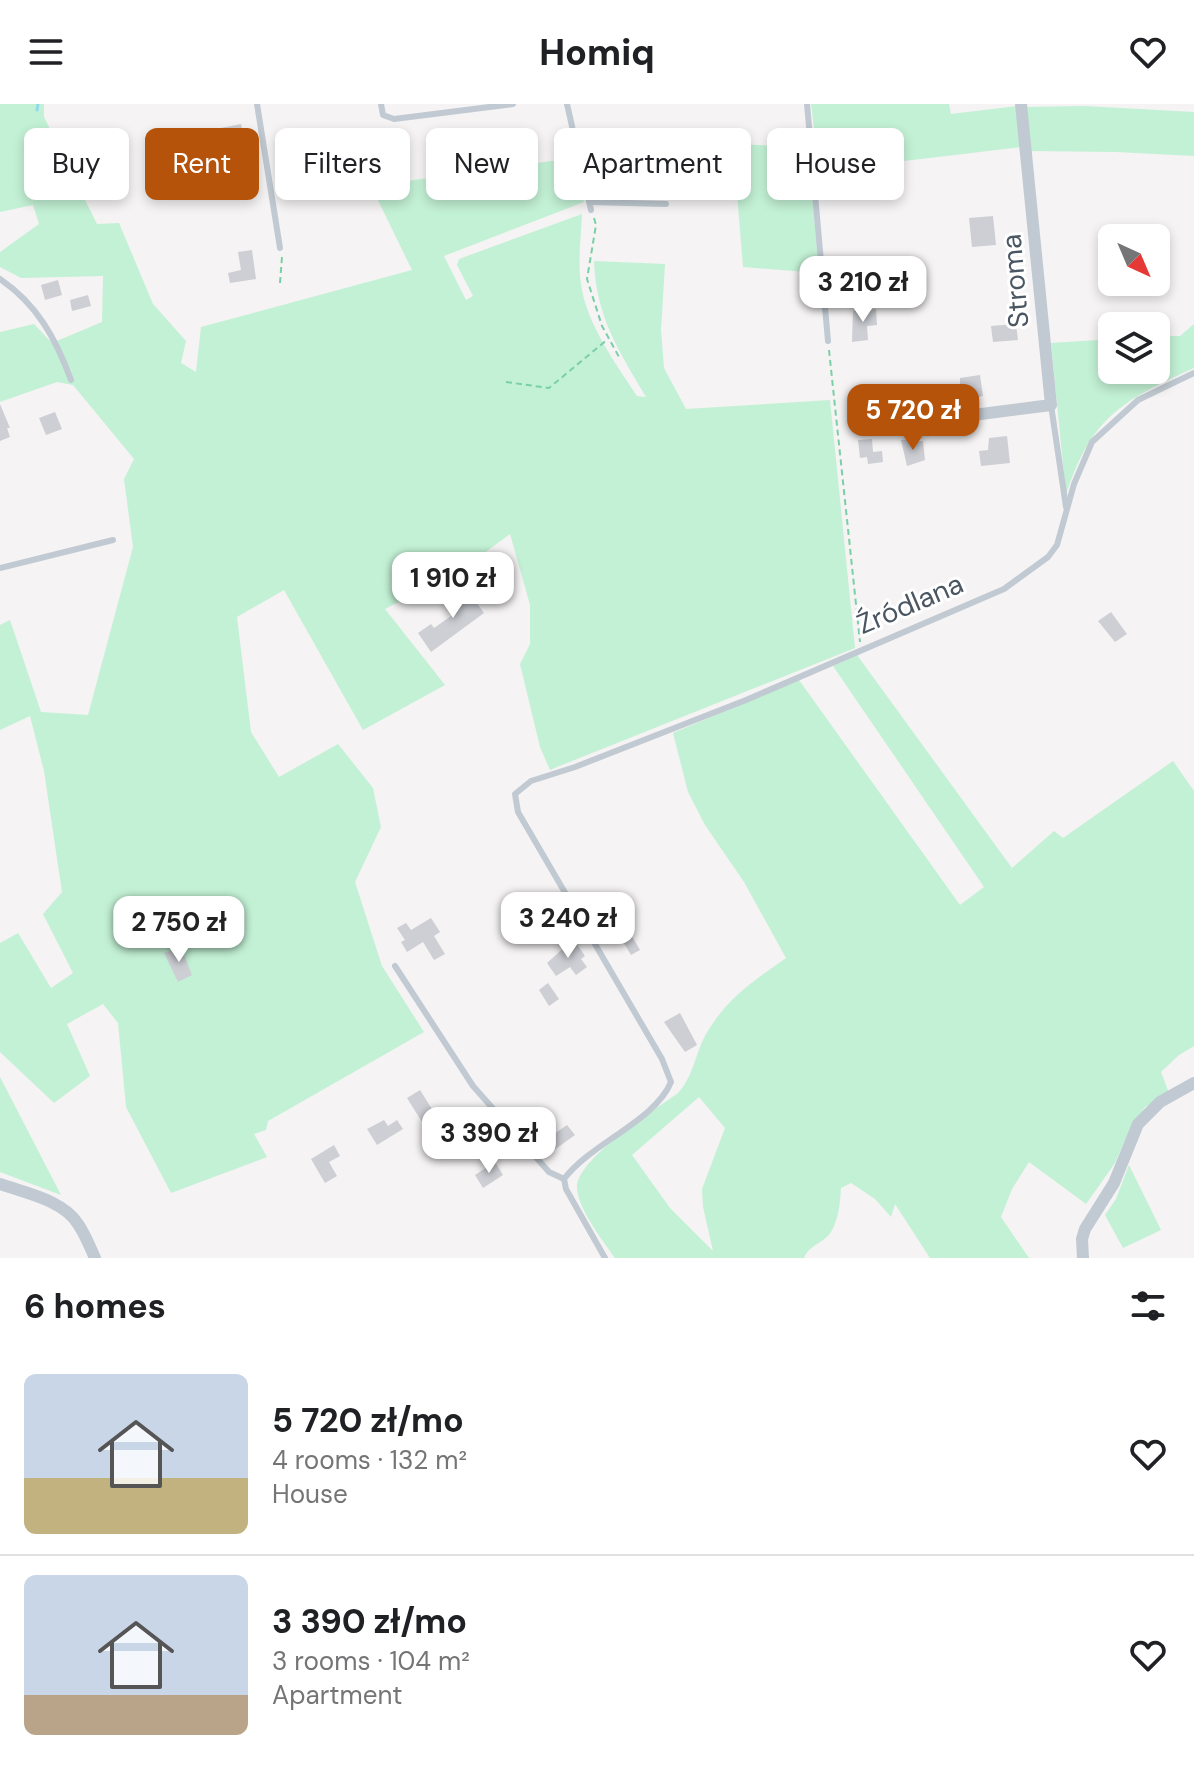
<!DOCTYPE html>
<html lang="en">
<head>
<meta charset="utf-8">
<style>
  body { margin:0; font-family:"DM Sans",sans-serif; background:#f2f2f2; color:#202124; height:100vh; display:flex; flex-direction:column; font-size:30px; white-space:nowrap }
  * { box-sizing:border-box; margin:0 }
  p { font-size:26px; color:#757577 }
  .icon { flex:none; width:44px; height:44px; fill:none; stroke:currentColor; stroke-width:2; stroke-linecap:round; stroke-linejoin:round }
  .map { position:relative; height:1154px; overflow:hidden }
  .details { display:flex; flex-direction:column; background:#fff; flex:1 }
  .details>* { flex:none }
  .hud { position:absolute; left:24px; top:24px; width:1146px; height:72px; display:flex; gap:16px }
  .needle { width:52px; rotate:136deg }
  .controls { position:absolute; left:1098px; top:120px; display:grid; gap:16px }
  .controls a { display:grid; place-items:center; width:72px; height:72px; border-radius:12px; background:#fff; box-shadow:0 4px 12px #0003; font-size:40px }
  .price { position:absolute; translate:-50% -68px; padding:0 18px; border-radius:16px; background:#fff; color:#222; font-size:26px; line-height:52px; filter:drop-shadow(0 2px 4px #0008) }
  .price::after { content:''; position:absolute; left:50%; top:48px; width:24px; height:18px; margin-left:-12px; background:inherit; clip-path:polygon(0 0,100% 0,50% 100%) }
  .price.on { background:#b45309; color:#fff }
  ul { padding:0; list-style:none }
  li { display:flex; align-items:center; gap:24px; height:200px; padding:0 24px }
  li+li { border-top:2px solid #e0e0e0 }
  li span { display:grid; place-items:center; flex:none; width:224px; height:160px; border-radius:12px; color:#555 }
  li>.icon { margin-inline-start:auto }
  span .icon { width:96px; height:96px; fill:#fffc; stroke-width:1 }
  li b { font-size:34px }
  h2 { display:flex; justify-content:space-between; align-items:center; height:96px; padding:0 24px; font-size:34px }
  .tag { padding:0 28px; border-radius:12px; background:#fff; box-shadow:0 4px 12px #0003; font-size:28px; line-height:72px }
  .tag.on { background:#b45309; color:#fff }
  header { display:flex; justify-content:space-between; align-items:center; height:104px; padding:0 24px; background:#fff; font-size:36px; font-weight:800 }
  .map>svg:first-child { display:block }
  .green { fill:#c3f1d5; fill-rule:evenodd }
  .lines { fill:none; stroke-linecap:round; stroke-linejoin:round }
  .stream { stroke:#90daee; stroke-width:3 }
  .building { fill:#cdcfd5 }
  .path { stroke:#7ad0a6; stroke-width:2; stroke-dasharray:6 4; stroke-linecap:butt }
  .service { stroke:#c1cad2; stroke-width:6 }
  .minor { stroke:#c1cad2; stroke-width:12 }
  .labels { text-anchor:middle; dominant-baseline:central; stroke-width:6; stroke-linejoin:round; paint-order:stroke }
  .street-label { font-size:28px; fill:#4a5661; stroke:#fff }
</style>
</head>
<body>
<header><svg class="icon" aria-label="menu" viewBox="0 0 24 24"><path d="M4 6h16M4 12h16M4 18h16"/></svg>Homiq<svg class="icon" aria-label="heart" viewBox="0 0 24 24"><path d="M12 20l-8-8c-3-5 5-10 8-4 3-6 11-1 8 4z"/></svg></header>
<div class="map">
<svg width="1194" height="1154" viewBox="0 0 1194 1154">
  <rect width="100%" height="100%" fill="#f5f3f3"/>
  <!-- green -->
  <g class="green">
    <path d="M0 0H44V13L97 120 119 119 153 200 186 237 181 259 196 268 201 223 412 166 371 82 573 54 584 98 444 152 466 196 473 192 457 161 459 155 582 110C581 135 577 161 582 186 589 223 616 260 637 292L646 293C619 247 596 213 594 157L665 160 661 226 664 264 686 305 830 296 855 544 557 663 550 666 540 643 520 560 530 540V501L510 430 464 464 385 505 445 581 363 626 284 486 237 513 251 628 279 673 338 640 373 684 381 723 355 778 382 862 424 928 268 1017 266 1026 254 1030 267 1053 171 1089 126 1003 118 919 103 900 67 920 90 972 54 999 0 948V839L18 829 51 884 73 869 43 810 62 788 44 667 30 612 0 626V521L10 516 41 608 88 611 133 443 124 375 134 355 73 281 57 278 0 298V228L34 220 52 239 102 218 103 172 21 174 0 163V148L39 120 33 101 0 108Z"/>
    <path d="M811 0H949L951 10 1017 2 1022 43 819 67Z"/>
    <path d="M1084 2 1194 8V52L1116 48 1029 47 1025 3Z"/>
    <path d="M733 40 808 43 819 169 743 163Z"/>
    <path d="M1194 220V264C1123 296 1091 313 1066 391L1051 239 1112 235V266H1156V232H1180Z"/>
    <path d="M857 551 1012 764 1054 727 1063 734 1173 657 1194 687V942L1179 951 1161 968 1169 989 1145 1003 1129 1027 1115 1059 1086 1100 1029 1058 1012 1085 1001 1113 1029 1154H930L895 1100 891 1113 875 1095 851 1079 841 1084C840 1098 839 1115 831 1128 824 1139 809 1141 804 1154H615C603 1137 578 1105 577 1084 576 1055 655 1006 678 989 693 973 695 951 705 932 726 895 752 878 786 854L744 778 705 721 688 688 673 629 799 576 960 801 984 783 833 562ZM699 993 725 1024 702 1085 703 1103 713 1147 670 1104 632 1051Z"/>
    <path d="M0 973 61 1091 0 1068Z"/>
    <path d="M1129 1061 1161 1126 1123 1144 1105 1111 1116 1095Z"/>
  </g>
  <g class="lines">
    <!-- stream -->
    <path class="stream" d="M37 6 38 0"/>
  </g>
  <!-- building -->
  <g class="building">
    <path d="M241 20 244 34 234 36 237 51 222 54 216 25Z"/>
    <path d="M687 50 706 51 704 88H689L690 78H686V73H675L676 53H686Z"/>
    <path d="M606 56 633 59 632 77 616 76V81L605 80Z"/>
    <path d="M993 112 996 141 972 143 969 114Z"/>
    <path d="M252 146 256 175 230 179 228 169 241 166 238 148Z"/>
    <path d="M58 176 62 191 45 196 41 181Z"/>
    <path d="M88 191 91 202 72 207 70 196Z"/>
    <path d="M876 205 877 221 867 222 868 236 852 238 853 207Z"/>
    <path d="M1016 220 1018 236 993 238 991 222Z"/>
    <path d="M980 271 983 292 960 297V274Z"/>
    <path d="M0 300 10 324H7L10 333 0 337Z"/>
    <path d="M55 308 62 325 46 331 39 314Z"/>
    <path d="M1007 332 1010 359 981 362 979 347 988 346 989 334Z"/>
    <path d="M872 335 873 348 882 347 883 358 868 360 867 353 860 354 858 336Z"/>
    <path d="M912 335 913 338 923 337 925 356 907 362 901 336Z"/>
    <path d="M466 484 484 509 431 548 418 529 431 520 434 524 454 510 445 499Z"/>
    <path d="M1111 508 1127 530 1115 538 1098 517Z"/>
    <path d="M619 811 632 827 630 829 640 846 631 851 619 831 611 836 602 821Z"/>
    <path d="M431 814 440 828 434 832 445 850 434 856 423 838 407 848 401 838 405 836 397 824 406 819 411 826Z"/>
    <path d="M576 839 585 852 581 855 587 863 576 871 570 863 556 872 547 859 568 840 570 843Z"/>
    <path d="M181 843 192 871 178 878 164 849Z"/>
    <path d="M548 879 559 895 549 902 539 886Z"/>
    <path d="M680 909 697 941 685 948 664 918Z"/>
    <path d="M420 986 435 1010 422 1018 407 994Z"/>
    <path d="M543 1015 554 1030 567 1021 575 1031 550 1049 532 1023Z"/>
    <path d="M384 1016 388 1022 397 1016 403 1025 377 1041 367 1025Z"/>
    <path d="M334 1041 340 1052 329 1058 337 1072 325 1079 311 1055Z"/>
    <path d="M495 1058 503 1071 483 1084 475 1071Z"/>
  </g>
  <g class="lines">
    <!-- path -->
    <g class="path">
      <path d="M594 114 596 121 587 175 602 222 619 253"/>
      <path d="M280 179 282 153"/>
      <path d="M829 246 860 538"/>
      <path d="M506 278 549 284 608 235"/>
    </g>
    <!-- service -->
    <g class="service">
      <path d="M257 0 280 144"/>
      <path d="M381 0 383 11 394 15 513 0"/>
      <path d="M567 0 591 106"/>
      <path d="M807 0 828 237"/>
      <path d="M590 98 666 100"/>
      <path d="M0 175C37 200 56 235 71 276"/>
      <path d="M1051 301 1066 403"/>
      <path d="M0 464 113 436"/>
      <path d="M395 862 473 982 549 1068 564 1075"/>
      <path d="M605 1154 566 1085 564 1075C591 1039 655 1017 671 978L662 955 518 708 515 690 531 677 575 663 746 596 1004 485 1048 453 1057 441 1074 380 1092 338 1138 296 1194 269"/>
    </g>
    <!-- minor -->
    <g class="minor">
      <path d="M872 324 1051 301 1021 0"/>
      <path d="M0 1080C25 1089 63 1096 78 1120 85 1130 90 1143 95 1154"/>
      <path d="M1083 1154 1082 1135 1085 1125 1114 1079 1138 1020 1160 998 1194 979"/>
    </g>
  </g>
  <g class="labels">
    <!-- street labels -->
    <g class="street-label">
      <text transform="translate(1015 177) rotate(-95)">Stroma</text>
      <text transform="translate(910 500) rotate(-23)">Źródlana</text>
    </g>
  </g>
</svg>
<div class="controls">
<a><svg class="needle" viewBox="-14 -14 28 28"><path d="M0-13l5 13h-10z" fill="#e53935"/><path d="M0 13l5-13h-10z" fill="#757577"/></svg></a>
<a><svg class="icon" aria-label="layers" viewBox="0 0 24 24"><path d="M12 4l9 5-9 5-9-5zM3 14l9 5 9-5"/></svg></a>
</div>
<b class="price" style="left:863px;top:220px">3 210 zł</b>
<b class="price on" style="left:913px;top:348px">5 720 zł</b>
<b class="price" style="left:453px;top:516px">1 910 zł</b>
<b class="price" style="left:568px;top:856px">3 240 zł</b>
<b class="price" style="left:179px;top:860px">2 750 zł</b>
<b class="price" style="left:489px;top:1071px">3 390 zł</b>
<div class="hud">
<a class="tag">Buy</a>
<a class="tag on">Rent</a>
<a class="tag">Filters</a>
<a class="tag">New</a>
<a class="tag">Apartment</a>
<a class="tag">House</a>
</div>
</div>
<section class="details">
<h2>6 homes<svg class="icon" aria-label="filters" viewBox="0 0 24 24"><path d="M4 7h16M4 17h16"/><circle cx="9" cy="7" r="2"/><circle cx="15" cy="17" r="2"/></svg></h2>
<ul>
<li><span style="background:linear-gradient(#c9d6e8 65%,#c2b280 0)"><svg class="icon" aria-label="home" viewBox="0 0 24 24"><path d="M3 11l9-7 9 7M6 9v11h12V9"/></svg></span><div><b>5 720 zł/mo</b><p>4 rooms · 132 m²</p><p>House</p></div><svg class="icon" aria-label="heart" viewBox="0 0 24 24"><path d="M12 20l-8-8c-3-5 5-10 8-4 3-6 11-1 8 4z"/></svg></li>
<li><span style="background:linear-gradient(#c9d6e8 75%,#b9a48a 0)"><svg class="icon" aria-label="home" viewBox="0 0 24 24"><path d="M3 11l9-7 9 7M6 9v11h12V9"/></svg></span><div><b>3 390 zł/mo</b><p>3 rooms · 104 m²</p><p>Apartment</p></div><svg class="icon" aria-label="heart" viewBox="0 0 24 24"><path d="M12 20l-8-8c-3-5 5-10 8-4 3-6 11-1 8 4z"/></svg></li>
</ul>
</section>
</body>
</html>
